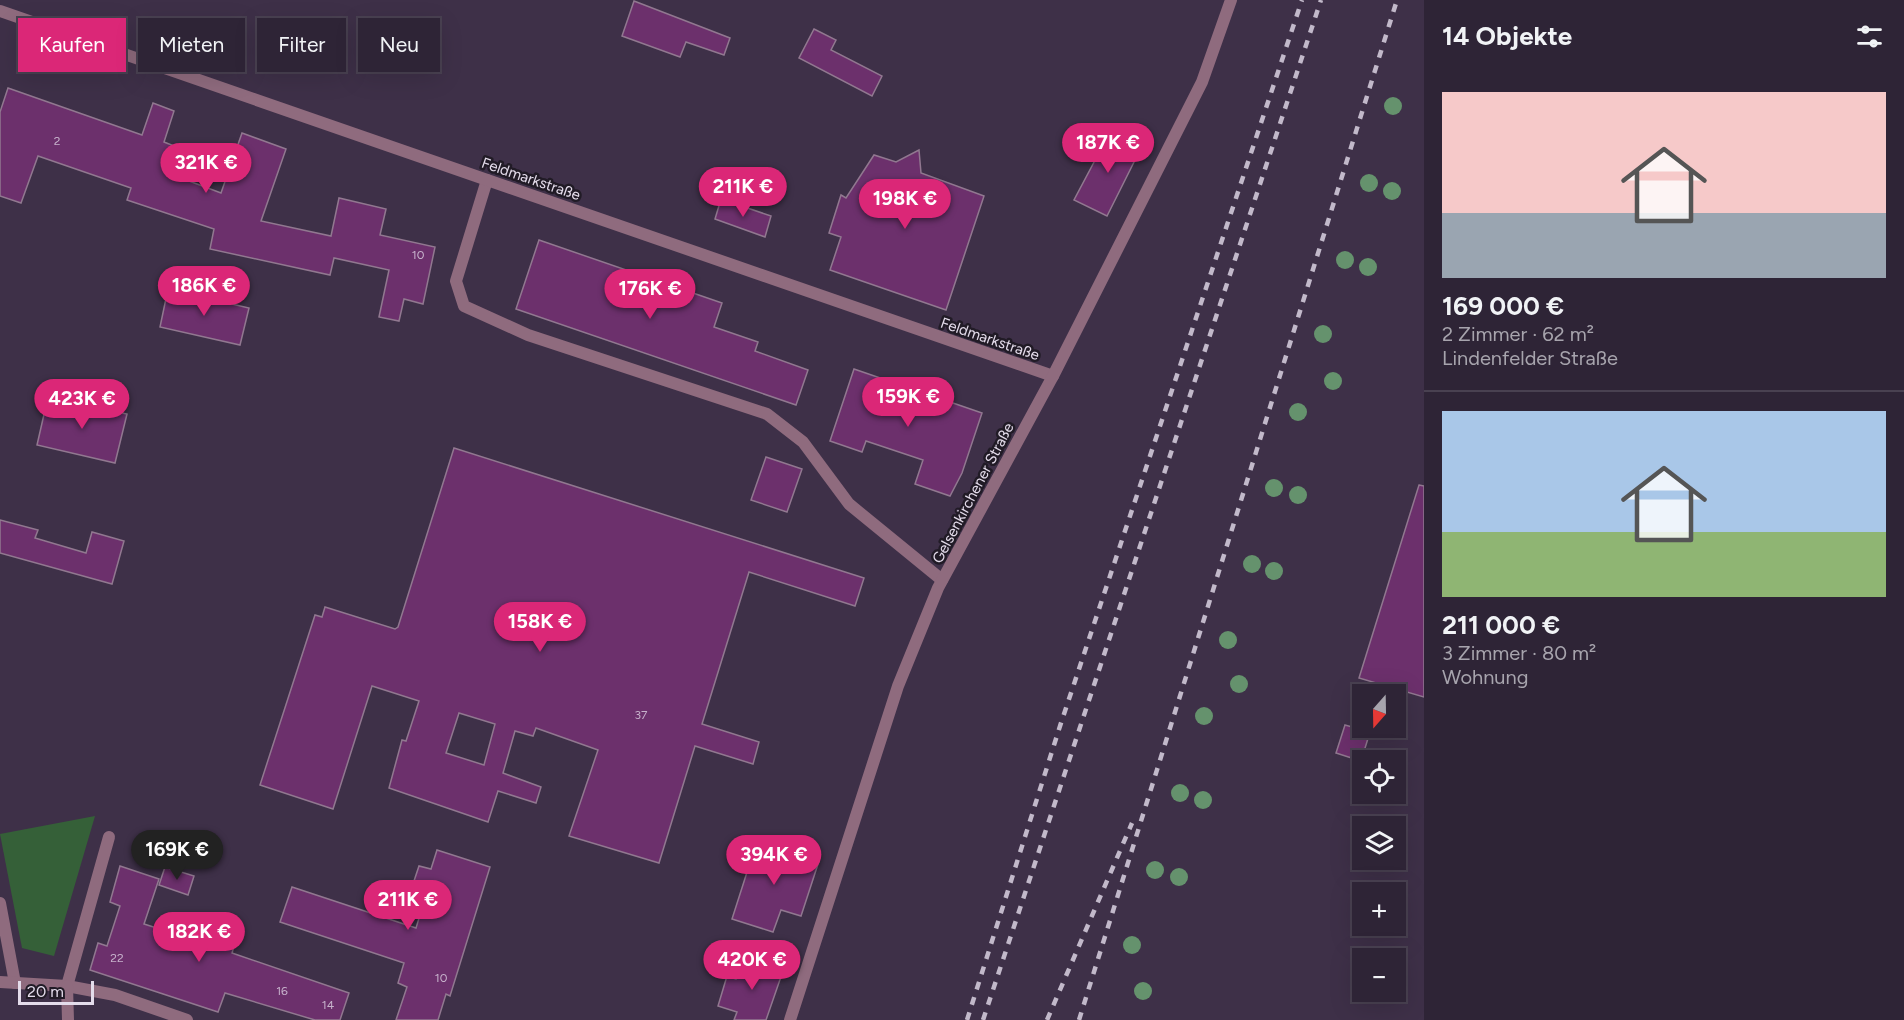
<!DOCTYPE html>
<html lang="de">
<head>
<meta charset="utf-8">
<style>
  body { margin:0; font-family:Figtree,sans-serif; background:#3a3042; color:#f1f3f6; height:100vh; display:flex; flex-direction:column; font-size:22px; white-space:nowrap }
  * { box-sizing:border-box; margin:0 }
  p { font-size:20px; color:#a7a4ad }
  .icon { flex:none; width:33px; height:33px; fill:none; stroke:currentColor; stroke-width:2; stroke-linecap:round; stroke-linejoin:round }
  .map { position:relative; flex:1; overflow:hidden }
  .details { display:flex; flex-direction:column; background:#2e2436; width:480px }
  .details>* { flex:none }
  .guide { position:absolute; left:18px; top:18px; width:570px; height:54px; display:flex; gap:12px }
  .needle { width:39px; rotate:200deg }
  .buttons { position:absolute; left:1352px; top:684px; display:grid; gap:12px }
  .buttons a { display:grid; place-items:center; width:54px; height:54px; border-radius:0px; background:#2e2436; box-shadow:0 6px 24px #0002,0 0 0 2px #494151; font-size:30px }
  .scale { position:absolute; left:18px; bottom:15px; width:76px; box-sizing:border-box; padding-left:6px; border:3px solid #e4dceb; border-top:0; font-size:16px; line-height:21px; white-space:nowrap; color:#e4dceb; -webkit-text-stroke:4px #211b26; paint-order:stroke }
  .price { position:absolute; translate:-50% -51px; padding:0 14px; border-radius:21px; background:#db2777; color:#fff; font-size:20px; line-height:39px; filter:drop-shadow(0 2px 3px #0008) }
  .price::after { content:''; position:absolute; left:50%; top:36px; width:18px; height:14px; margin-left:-9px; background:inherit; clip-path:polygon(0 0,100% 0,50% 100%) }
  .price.selected { background:#222; color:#fff }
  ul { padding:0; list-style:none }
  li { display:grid; align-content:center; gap:12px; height:318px; padding:0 18px }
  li+li { border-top:2px solid #494151 }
  li span { display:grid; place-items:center; height:186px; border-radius:0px; color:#555 }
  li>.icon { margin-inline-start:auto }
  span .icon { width:108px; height:108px; fill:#fffc; stroke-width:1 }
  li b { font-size:26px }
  h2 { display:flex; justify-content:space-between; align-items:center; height:72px; padding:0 18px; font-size:26px }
  .chip { padding:0 21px; border-radius:0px; background:#2e2436; box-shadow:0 6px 24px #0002,0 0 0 2px #494151; font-size:21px; line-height:54px }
  .chip.selected { background:#db2777; color:#fff }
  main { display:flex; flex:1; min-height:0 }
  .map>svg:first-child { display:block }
  .green { fill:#356038 }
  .building { fill:#6c306c; stroke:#917890; stroke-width:1.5; fill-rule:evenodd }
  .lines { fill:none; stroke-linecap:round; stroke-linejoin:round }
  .service { stroke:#8f6b7e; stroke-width:12 }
  .minor { stroke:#8f6b7e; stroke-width:12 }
  .rail { stroke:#c2b9ca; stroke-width:4.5; stroke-dasharray:8 8; stroke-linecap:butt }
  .tree { fill:#65926d }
  .labels { text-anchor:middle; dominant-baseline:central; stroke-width:5; stroke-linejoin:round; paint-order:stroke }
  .number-label { font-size:12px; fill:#c6b1cb }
  .street-label { font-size:15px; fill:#e4dceb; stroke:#211b26 }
</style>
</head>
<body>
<main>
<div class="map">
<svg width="1424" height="1020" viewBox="0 0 1424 1020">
  <rect width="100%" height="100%" fill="#3e3048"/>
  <!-- green -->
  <path class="green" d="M95 816 54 956 22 948 0 834Z"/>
  <!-- building -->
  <g class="building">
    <path d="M634 1 730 38 724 55 686 42 680 57 622 36Z"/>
    <path d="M814 29 836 40 831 50 882 76 872 96 799 58Z"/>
    <path d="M8 88 142 135 153 103 174 111 164 142 174 146 165 172 221 193 242 133 286 149 261 221 331 236 339 198 386 209 380 235 435 247 423 304 404 299 399 321 379 317 389 270 334 258 330 275 210 249 214 229 127 200 131 188 38 156 21 203 0 196V112Z"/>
    <path d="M1110 132 1141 148 1107 216 1074 200Z"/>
    <path d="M919 150 921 173 984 196 946 310 830 270 841 237 829 233 841 195 846 198 874 155 896 162Z"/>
    <path d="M721 199 771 216 765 237 715 219Z"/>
    <path d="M539 240 722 303 714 327 758 342 755 351 808 370 796 405 516 309Z"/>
    <path d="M168 289 249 308 240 345 160 327Z"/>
    <path d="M854 369 982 413 962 473 950 496 915 484 923 460 866 441 862 452 830 441Z"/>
    <path d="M48 397 127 414 115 463 37 445Z"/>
    <path d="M454 448 864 578 855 606 749 572 702 724 759 742 753 764 695 746 659 863 569 836 598 750 536 728 533 736 515 731 503 773 541 787 536 803 498 791 488 822 389 788 402 740 406 741 419 701 372 686 333 809 260 785 315 615 322 617 325 607 395 629 398 627ZM459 713 495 724 484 765 446 753Z"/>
    <path d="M766 457 802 469 787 512 751 500Z"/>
    <path d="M1419 485 1424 486V697L1359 678Z"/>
    <path d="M0 520 38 530 35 538 86 553 92 532 124 541 112 584 0 553Z"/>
    <path d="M1345 725 1370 732 1361 761 1336 753Z"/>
    <path d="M757 841 819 861 801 916 781 910 773 932 732 919Z"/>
    <path d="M437 850 490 867 450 996 446 994 438 1020H396L407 987 398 983 404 963 280 922 292 887 416 928 428 889 413 884 419 866 431 869Z"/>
    <path d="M120 866 159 879 144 924 210 945 216 929 237 936 232 953 349 993 340 1020H315L225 993 218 1012 90 970 98 943 107 946 120 906 110 902Z"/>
    <path d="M165 867 194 876 188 895 159 885Z"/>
    <path d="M748 957 784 968 766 1020H734L737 1012 718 1006 727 976 736 979 738 972 743 974Z"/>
  </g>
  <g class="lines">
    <!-- service -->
    <g class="service">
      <path d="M487 180 456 281 464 306 528 335 767 414 803 442 849 504 942 580"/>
      <path d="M67 986 109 837"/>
    </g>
    <!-- minor -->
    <g class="minor">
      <path d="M0 11 1053 376"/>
      <path d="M0 903 15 983"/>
      <path d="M0 982 67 986 115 995 187 1020"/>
      <path d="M67 986 68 1020"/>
      <path d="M790 1020 898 686 938 588 1053 376 1202 82 1231 0"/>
    </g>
    <!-- rail -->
    <g class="rail">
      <path d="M967 1020 1061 723 1302 0"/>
      <path d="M983 1020 1321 0"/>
      <path d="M1047 1020 1132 823"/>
      <path d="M1079 1020 1397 0"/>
    </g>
  </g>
  <!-- trees -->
  <g class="tree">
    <circle cx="1393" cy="106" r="9"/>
    <circle cx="1369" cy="183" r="9"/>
    <circle cx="1392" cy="191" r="9"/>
    <circle cx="1345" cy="260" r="9"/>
    <circle cx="1368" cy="267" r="9"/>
    <circle cx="1323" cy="334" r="9"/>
    <circle cx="1333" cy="381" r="9"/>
    <circle cx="1298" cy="412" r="9"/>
    <circle cx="1274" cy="488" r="9"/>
    <circle cx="1298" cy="495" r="9"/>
    <circle cx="1252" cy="564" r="9"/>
    <circle cx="1274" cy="571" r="9"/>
    <circle cx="1228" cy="640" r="9"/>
    <circle cx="1239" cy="684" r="9"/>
    <circle cx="1204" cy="716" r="9"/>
    <circle cx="1180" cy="793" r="9"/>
    <circle cx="1203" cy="800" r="9"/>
    <circle cx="1155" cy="870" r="9"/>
    <circle cx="1179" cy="877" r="9"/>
    <circle cx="1132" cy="945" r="9"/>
    <circle cx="1143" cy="991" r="9"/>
  </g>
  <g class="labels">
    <!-- number labels -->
    <g class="number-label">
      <text x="57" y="141">2</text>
      <text x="418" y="255">10</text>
      <text x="641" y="715">37</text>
      <text x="117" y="958">22</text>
      <text x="441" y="978">10</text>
      <text x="282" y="991">16</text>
      <text x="328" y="1005">14</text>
    </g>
    <!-- street labels -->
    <g class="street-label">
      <text transform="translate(531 179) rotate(19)">Feldmarkstraße</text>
      <text transform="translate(990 339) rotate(19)">Feldmarkstraße</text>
      <text transform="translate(973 493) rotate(-62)">Gelsenkirchener Straße</text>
    </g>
  </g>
</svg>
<div class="buttons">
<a><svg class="needle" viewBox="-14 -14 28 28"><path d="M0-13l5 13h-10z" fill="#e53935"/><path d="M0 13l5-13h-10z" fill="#a7a4ad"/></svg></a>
<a><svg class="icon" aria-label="locate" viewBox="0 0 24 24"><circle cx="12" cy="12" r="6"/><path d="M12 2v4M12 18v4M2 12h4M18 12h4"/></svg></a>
<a><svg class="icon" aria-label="layers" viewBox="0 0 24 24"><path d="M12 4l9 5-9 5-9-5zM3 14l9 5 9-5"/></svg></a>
<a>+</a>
<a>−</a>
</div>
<div class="scale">20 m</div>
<b class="price" style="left:1108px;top:174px">187K €</b>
<b class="price" style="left:206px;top:194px">321K €</b>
<b class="price" style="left:743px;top:218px">211K €</b>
<b class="price" style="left:905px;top:230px">198K €</b>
<b class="price" style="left:204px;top:317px">186K €</b>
<b class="price" style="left:650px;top:320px">176K €</b>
<b class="price" style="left:908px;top:428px">159K €</b>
<b class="price" style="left:82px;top:430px">423K €</b>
<b class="price" style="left:540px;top:653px">158K €</b>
<b class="price selected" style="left:177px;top:881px">169K €</b>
<b class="price" style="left:774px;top:886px">394K €</b>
<b class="price" style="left:408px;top:931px">211K €</b>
<b class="price" style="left:199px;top:963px">182K €</b>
<b class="price" style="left:752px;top:991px">420K €</b>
<div class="guide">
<a class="chip selected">Kaufen</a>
<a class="chip">Mieten</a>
<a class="chip">Filter</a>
<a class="chip">Neu</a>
</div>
</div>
<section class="details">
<h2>14 Objekte<svg class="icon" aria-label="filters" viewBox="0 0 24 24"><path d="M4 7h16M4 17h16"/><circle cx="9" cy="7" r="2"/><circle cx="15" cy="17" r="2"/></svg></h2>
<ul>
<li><span style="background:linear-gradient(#f6c9c9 65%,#9aa5b1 0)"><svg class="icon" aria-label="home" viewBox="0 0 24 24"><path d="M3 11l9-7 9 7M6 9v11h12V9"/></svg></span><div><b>169 000 €</b><p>2 Zimmer · 62 m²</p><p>Lindenfelder Straße</p></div></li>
<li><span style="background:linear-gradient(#a9c7e8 65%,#8fb573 0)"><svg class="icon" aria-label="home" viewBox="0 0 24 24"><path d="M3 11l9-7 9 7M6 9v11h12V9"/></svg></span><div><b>211 000 €</b><p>3 Zimmer · 80 m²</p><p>Wohnung</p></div></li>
</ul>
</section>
</main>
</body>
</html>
